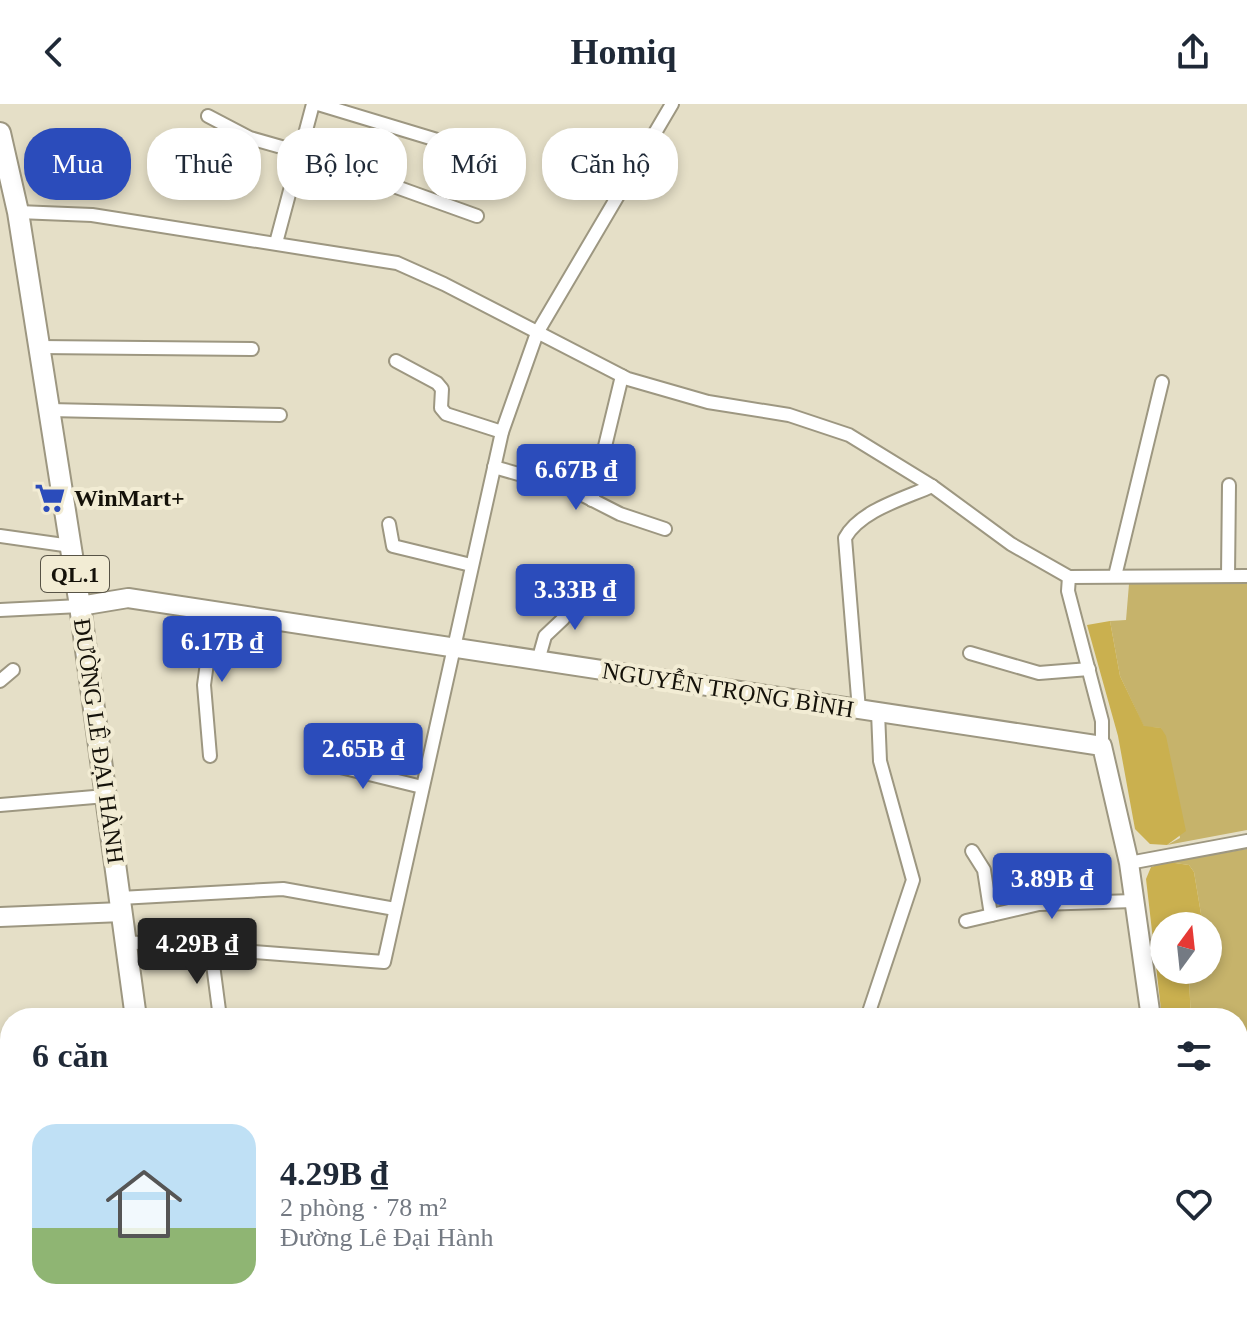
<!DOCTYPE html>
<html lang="vi">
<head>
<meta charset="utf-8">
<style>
  body { margin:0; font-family:Georgia,serif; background:#f6f6f7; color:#1f2937; height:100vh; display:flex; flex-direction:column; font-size:30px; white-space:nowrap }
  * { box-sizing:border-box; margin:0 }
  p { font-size:26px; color:#747a83 }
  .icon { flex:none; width:44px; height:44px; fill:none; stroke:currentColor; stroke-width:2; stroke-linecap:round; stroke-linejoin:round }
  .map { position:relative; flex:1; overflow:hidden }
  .side { position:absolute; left:0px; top:904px; width:1248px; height:312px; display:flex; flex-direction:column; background:#fff; border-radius:32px 32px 0 0; box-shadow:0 4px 12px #0003 }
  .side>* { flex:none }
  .top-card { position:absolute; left:24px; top:24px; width:800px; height:72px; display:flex; gap:16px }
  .needle { width:52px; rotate:15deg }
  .controls { position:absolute; left:1150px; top:808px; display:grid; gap:16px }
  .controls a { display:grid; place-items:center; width:72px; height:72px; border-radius:50%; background:#fff; box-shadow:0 4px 12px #0003; font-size:40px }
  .price { position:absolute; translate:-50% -68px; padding:0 18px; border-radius:8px; background:#2b4cbb; color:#fff; font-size:26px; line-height:52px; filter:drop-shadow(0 2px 4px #0008) }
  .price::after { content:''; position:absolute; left:50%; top:48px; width:24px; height:18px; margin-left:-12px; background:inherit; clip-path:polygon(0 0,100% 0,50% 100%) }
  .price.on { background:#222; color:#fff }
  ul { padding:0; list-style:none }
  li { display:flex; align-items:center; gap:24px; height:200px; padding:0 32px }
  li span { display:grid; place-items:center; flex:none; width:224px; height:160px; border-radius:24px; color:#555 }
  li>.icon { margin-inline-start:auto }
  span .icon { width:96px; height:96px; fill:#fffc; stroke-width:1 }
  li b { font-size:34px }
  h2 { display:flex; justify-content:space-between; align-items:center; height:96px; padding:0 32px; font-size:34px }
  .tag { padding:0 28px; border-radius:32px; background:#fff; box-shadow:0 4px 12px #0003; font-size:28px; line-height:72px }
  .tag.on { background:#2b4cbb; color:#fff }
  header { display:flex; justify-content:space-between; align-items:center; height:104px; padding:0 32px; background:#fff; font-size:36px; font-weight:700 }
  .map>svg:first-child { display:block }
  .green { fill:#c6b36b }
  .water { fill:#cab04f }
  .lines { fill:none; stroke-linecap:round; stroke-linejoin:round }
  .street-casing { stroke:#9d9781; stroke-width:16 }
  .secondary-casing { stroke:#9d9781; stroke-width:22 }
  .primary-casing { stroke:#9d9781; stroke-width:24 }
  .street { stroke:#fff; stroke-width:12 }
  .secondary { stroke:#fff; stroke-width:18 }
  .primary { stroke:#fff; stroke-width:20 }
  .labels { text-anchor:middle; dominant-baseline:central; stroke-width:8; stroke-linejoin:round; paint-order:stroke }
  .shield { fill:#f2ecd4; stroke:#575346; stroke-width:2 }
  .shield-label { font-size:22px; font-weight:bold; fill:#141109 }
  .poi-label { font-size:24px; font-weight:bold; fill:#141109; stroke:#f2ecd4; text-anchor:start }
  .street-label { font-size:24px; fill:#141109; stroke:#f2ecd4 }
</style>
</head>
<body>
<header><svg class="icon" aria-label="back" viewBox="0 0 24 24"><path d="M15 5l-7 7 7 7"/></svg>Homiq<svg class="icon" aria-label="share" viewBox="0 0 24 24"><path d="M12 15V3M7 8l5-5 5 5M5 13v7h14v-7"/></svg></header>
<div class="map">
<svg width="1247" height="1216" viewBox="0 0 1247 1216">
  <rect width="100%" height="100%" fill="#e5dfc7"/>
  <!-- green -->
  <g class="green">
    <path d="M1247 479V726L1167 741 1180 734 1161 624 1144 623 1120 572 1110 517 1126 516 1129 480Z"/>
    <path d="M1247 745V980L1238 982V914H1191L1189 876 1208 866V822H1203L1194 768 1189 761 1168 758Z"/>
  </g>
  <!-- water -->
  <g class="water">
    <path d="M1110 517 1120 572 1144 622 1161 624 1166 632 1186 727 1167 741 1150 740 1135 725 1118 632 1087 521Z"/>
    <path d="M1168 758 1189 761 1194 768 1203 822H1164V866H1207L1189 876 1191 914H1162L1146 775 1151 763Z"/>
  </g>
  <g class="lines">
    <!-- street casing -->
    <g class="street-casing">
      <g id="street">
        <path d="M318 0 447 39"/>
        <path d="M208 12 250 34 299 48 477 112"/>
        <path d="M18 108 92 111 397 159 444 180 628 275 708 298 789 311 849 331 932 382 1011 440 1069 473 1247 472"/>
        <path d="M276 139 313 0"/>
        <path d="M39 243 252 245"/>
        <path d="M396 257 437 279 442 285 441 304 446 310 502 328"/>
        <path d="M49 306 280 311"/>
        <path d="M494 363 571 385 620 410 665 425"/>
        <path d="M592 396 622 272"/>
        <path d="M389 420 393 442 471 461"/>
        <path d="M0 432 71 442"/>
        <path d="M1115 472 1162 278"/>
        <path d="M1228 472 1229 381"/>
        <path d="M1069 473 1068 487 1102 617V642"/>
        <path d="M0 506 80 502"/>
        <path d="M970 549 1039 569 1089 565"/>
        <path d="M538 557 545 532 563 515 573 485"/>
        <path d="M0 577 13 566"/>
        <path d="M859 606 845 434C860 406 906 394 932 382"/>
        <path d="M210 652 204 581 214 507"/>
        <path d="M312 656 422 683"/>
        <path d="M0 701 106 692"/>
        <path d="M972 747 984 766 991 811"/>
        <path d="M1129 759 1247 737"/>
        <path d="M120 794 283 785 395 805"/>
        <path d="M966 817 1039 800 1134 797"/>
        <path d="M126 838 384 858 502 328 537 229 672 0"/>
        <path d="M211 845 220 914"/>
        <path d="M867 914 913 776 880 657 878 608"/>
        <path d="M273 1206 274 1216"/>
        <path d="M1097 1206 1114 1216"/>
        <path d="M783 1207 800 1216"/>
        <path d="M474 1216 476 1206"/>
        <path d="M770 1216 786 1206"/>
        <path d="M1065 1216 1072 1206"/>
      </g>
    </g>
    <!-- secondary casing -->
    <g class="secondary-casing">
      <g id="secondary">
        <path d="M80 502 128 494 1102 642 1129 759 1151 914"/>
        <path d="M0 813 122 808"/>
        <path d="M1238 1034 1247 1032"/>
        <path d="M0 1080 10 1077"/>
        <path d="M0 1100 10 1098"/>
      </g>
    </g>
    <!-- primary casing -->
    <g class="primary-casing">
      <g id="primary">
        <path d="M0 29 18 108 80 502 136 914"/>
        <path d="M157 1206 160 1216"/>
      </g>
    </g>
    <!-- street -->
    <use href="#street" class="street"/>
    <!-- secondary -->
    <use href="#secondary" class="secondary"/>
    <!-- primary -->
    <use href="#primary" class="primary"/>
  </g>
  <!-- icons -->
  <defs>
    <g id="supermarket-bare" transform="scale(2.4)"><path d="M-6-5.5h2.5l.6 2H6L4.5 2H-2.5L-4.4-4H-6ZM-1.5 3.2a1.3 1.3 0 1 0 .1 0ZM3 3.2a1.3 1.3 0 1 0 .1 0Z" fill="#2b4cbb" stroke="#f2ecd4" stroke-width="2.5" paint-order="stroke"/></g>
  </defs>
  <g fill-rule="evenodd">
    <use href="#supermarket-bare" x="50" y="394"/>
  </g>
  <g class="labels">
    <!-- shield labels -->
    <rect class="shield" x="41" y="452" width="68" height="36" rx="6"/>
    <g class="shield-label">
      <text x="75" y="470">QL.1</text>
    </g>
    <!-- poi labels -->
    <g class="poi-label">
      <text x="74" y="394">WinMart+</text>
    </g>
    <!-- street labels -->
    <g class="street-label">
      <text transform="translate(728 586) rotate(9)">NGUYỄN TRỌNG BÌNH</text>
      <text transform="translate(99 637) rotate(82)">ĐƯỜNG LÊ ĐẠI HÀNH</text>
    </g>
  </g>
</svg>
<div class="controls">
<a><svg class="needle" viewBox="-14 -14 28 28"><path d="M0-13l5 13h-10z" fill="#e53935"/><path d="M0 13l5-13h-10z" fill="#747a83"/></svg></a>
</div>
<b class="price" style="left:576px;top:408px">6.67B ₫</b>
<b class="price" style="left:575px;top:528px">3.33B ₫</b>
<b class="price" style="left:222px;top:580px">6.17B ₫</b>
<b class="price" style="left:363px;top:687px">2.65B ₫</b>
<b class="price" style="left:1052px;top:817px">3.89B ₫</b>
<b class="price on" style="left:197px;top:882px">4.29B ₫</b>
<div class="top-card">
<a class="tag on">Mua</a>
<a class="tag">Thuê</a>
<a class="tag">Bộ lọc</a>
<a class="tag">Mới</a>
<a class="tag">Căn hộ</a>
</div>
<section class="side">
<h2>6 căn<svg class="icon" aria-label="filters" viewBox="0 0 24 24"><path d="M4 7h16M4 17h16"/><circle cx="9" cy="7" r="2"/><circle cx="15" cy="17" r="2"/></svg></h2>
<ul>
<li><span style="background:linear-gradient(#bfe0f5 65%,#8fb573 0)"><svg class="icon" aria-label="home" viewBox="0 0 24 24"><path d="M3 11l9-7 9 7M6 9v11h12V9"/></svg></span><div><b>4.29B ₫</b><p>2 phòng · 78 m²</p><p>Đường Lê Đại Hành</p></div><svg class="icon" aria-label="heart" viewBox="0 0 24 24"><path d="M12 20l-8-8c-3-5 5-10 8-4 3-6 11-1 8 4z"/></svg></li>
</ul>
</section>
</div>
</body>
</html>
